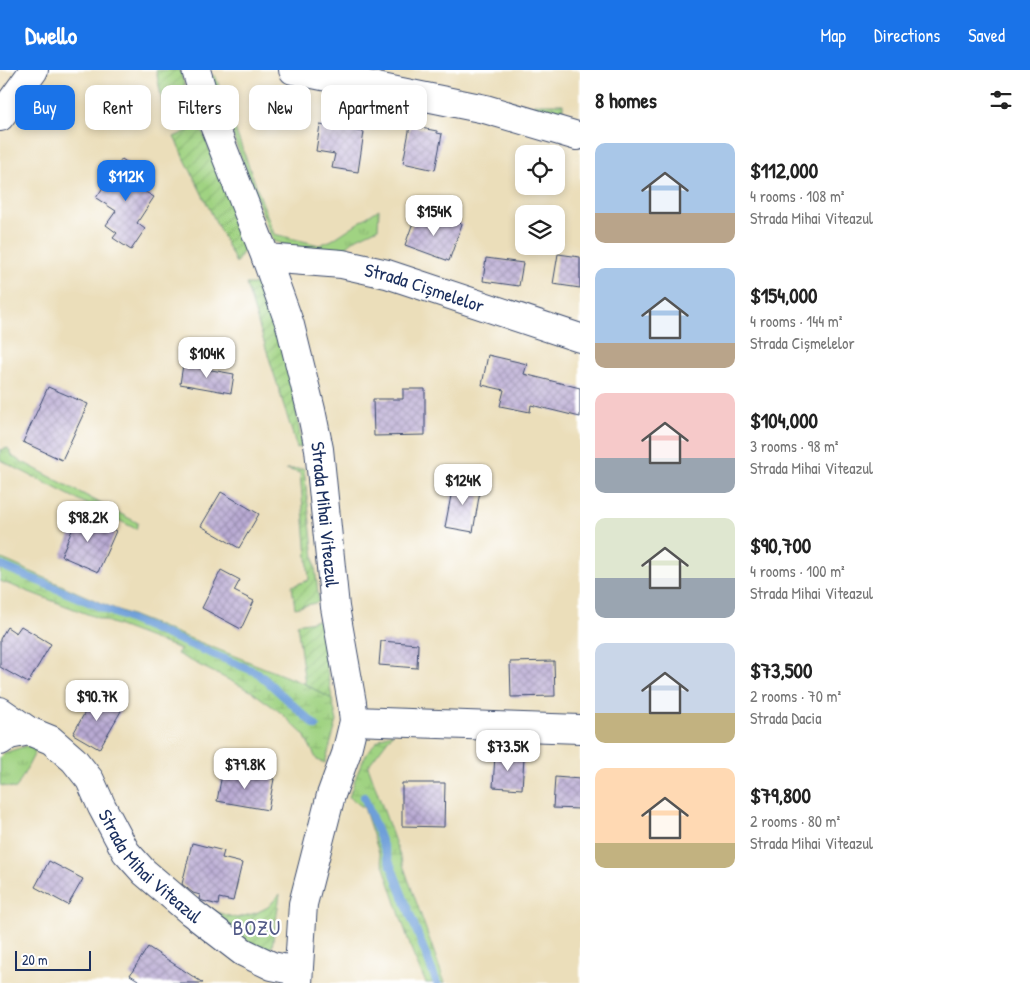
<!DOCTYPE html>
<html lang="en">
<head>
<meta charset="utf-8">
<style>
  body { margin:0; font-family:"Patrick Hand",sans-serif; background:#f6f6f6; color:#222; height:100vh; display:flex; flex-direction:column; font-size:19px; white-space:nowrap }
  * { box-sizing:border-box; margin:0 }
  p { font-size:16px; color:#767676 }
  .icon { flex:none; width:28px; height:28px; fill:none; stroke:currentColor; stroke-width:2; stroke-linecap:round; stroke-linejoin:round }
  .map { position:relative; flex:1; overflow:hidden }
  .side { display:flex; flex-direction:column; background:#fff; width:450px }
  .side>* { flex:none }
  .banner { position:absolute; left:15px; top:15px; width:475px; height:45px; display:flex; gap:10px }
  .tools { position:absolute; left:515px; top:75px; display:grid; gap:10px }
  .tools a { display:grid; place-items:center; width:50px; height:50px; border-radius:10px; background:#fff; box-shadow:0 2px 8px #0003; font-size:25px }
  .scale { position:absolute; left:15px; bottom:12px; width:76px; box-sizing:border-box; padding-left:5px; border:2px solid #1b2f5e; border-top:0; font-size:14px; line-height:18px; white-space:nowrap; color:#1b2f5e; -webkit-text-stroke:4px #fff; paint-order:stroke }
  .price { position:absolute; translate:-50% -42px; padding:0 11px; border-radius:10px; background:#fff; color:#222; font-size:16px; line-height:32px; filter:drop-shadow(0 1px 2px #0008) }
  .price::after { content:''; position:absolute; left:50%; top:30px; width:15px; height:11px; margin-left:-8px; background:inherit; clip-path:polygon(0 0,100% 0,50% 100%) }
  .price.on { background:#1a73e8; color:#fff }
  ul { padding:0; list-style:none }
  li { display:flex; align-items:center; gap:15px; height:125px; padding:0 15px }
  li span { display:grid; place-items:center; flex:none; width:140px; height:100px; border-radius:10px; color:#555 }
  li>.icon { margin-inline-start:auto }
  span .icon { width:60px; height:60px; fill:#fffc; stroke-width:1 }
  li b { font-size:21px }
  h2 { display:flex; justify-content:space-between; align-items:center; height:60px; padding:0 15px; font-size:21px }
  .pill { padding:0 18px; border-radius:10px; background:#fff; box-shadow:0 2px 8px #0003; font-size:18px; line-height:45px }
  .pill.on { background:#1a73e8; color:#fff }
  header { display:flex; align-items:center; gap:30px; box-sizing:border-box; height:70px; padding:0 25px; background:#1a73e8; color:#fff }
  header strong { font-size:24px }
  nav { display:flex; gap:28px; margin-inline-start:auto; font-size:18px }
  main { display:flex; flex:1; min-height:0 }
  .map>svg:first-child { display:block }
  .grass { fill:url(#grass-tufts); stroke:#5e8170 }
  .wetland { fill:url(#wetland-marsh); stroke:#5e8170 }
  .garden { fill:url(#garden-furrows); stroke:#5e8170 }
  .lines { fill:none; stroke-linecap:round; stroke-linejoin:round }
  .stream { stroke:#6e9fd9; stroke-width:8 }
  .building { fill:url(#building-cross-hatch) }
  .minor-casing { stroke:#3a496c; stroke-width:30 }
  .minor { stroke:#fff; stroke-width:28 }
  .labels { text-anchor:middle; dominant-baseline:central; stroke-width:4.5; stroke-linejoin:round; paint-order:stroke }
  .street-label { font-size:19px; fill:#1b2f5e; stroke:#fff }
  .quarter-label { font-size:21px; letter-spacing:1px; fill:#525a87; stroke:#fff }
</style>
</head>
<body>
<header>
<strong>Dwello</strong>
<nav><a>Map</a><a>Directions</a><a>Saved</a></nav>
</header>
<main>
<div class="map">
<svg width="580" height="913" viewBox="0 0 580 913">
  <defs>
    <pattern id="grass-tufts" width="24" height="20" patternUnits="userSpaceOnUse" patternTransform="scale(1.25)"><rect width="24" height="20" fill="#a0d382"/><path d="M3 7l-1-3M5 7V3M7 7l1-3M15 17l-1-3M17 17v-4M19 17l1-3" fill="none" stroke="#89b573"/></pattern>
    <pattern id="wetland-marsh" width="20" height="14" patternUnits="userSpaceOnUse" patternTransform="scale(1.25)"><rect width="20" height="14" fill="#a0d382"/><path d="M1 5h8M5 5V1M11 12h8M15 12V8" fill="none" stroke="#89b573"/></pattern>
    <pattern id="garden-furrows" width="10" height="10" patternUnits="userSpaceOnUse" patternTransform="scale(1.25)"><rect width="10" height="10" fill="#a0d382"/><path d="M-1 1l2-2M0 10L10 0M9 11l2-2" fill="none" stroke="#89b573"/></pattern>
    <pattern id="building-cross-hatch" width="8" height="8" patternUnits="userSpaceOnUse" patternTransform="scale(1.25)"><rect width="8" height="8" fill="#b9aad3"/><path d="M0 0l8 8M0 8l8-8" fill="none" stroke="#968bae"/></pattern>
  </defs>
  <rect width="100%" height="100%" fill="#fff"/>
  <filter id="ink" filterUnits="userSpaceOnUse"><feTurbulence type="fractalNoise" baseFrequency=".02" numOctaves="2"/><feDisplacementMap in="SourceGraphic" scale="10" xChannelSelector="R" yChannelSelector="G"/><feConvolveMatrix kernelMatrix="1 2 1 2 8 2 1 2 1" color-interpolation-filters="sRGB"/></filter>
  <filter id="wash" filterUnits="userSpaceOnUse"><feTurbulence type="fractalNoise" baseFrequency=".0096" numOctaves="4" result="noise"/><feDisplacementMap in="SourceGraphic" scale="20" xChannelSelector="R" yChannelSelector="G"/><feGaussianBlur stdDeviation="1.12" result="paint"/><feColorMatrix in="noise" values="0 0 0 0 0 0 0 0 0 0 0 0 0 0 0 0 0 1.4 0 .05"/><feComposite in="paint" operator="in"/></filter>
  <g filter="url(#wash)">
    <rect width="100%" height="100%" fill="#ebdeba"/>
    <!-- grass -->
    <g class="grass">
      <path d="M215 5 274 164 319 175 332 170 379 139 378 158 357 168 338 183 302 180 273 171 211 8Z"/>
      <path d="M8 378 13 387 138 453 136 459 0 390V380Z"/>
      <path d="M26 676 38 677 16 719 0 715V687L4 683Z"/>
    </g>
    <!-- wetland -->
    <g class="wetland">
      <path d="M0 488 106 535 305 614 332 629 337 651 325 693 317 690 304 665 280 642 251 621 177 584 180 579 0 511Z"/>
      <path d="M393 663 368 696 445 913H426L414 887 364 738 349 727C357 704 366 670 393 663Z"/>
    </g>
    <!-- garden -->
    <g class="garden">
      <path d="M156 0H180L191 38 166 52Z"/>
      <path d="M534 34H563V54L534 49Z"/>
      <path d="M200 55 247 176 236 193 174 67Z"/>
      <path d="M246 214H264L292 312 302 377 297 378Z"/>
      <path d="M286 399H304L319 532 295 538 292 516 309 510 300 403Z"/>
      <path d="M319 550 332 629 305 614 297 554Z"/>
      <path d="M280 824 272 877 263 882 196 836 236 848 256 843 268 837Z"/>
    </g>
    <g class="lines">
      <!-- stream -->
      <g class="stream">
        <path d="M0 495 258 603 316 656"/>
        <path d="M364 727 437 913"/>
      </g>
    </g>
    <g id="blocks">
      <!-- building -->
      <g class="building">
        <path d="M320 55 364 62 358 102 332 98 335 84 316 81Z"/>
        <path d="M410 56 437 61V63L442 64 435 100 403 93Z"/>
        <path d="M122 89 150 108 142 120 154 127 137 153 145 159 131 180 113 168 117 163 106 155 116 141 96 128Z"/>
        <path d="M439 146 462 154 449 191 405 175 415 147 436 155Z"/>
        <path d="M558 184 580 187V218L553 214Z"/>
        <path d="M486 188 523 193 519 216 483 211Z"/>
        <path d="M488 285 527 294 524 304 580 318V347L531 335 530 342 500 336 504 320 482 315Z"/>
        <path d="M183 295 234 304 231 323 180 314Z"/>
        <path d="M48 317 88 334 62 390 23 372Z"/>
        <path d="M403 319H425V365L374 366 373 329H403Z"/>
        <path d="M454 410 481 415 473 462 445 457Z"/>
        <path d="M221 422 259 444 239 478 201 456Z"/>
        <path d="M79 444 116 461 98 502 61 486Z"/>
        <path d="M221 500 240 510 234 521 254 531 241 559 202 538Z"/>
        <path d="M21 556 51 574 28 613 0 597V569L7 557 16 563Z"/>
        <path d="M381 571 418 574 417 598 379 595Z"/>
        <path d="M554 591 555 626 511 627 510 592Z"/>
        <path d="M94 626 121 641 99 679 73 664Z"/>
        <path d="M495 685 524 687 522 719 493 717Z"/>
        <path d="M223 699 274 709 268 740 217 731Z"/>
        <path d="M555 707 580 709V739L553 738Z"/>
        <path d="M402 713H445L444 757 402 756Z"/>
        <path d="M192 773 224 781 222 788 242 793 233 831 219 828 218 835 203 831 199 829 200 825 193 823 182 814Z"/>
        <path d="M49 791 83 809 68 835 35 817Z"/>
        <path d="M148 877 203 913H143L130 905Z"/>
      </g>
    </g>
  </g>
  <g filter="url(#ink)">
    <use href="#blocks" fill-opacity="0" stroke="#3a496c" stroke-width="1"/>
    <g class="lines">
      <!-- minor casing -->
      <g class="minor-casing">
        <g id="minor">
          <path id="s1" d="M196 0 208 40 266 188 290 255 311 340 319 379 335 537 352 633 354 651 346 684 331 725 303 834 298 913"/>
          <path d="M293 0 485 39 577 66"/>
          <path d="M0 47 34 0"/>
          <path id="s2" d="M266 188 342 194 387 204 580 268"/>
          <path d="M0 641 29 661"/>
          <path d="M354 651 580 659"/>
          <path id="s3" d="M0 671 9 665 29 661 51 670 74 690 90 710 102 737 126 782 144 802 191 842 243 882 272 896 297 901"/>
        </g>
      </g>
      <!-- minor -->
      <use href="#minor" class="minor"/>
    </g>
  </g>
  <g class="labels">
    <!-- street labels -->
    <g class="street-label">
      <text stroke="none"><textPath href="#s2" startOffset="162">Strada Cișmelelor</textPath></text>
      <text stroke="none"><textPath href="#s1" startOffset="465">Strada Mihai Viteazul</textPath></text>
      <text stroke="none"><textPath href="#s3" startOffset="218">Strada Mihai Viteazul</textPath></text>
    </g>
    <!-- quarter labels -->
    <g class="quarter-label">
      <text x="257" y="857">BOZU</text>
    </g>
  </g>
</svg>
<div class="tools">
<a><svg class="icon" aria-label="locate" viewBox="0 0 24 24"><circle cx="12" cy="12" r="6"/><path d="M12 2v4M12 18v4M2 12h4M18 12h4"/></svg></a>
<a><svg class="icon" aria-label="layers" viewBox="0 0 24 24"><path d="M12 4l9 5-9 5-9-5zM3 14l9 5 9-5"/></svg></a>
</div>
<div class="scale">20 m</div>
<b class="price on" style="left:126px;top:132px">$112K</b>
<b class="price" style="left:434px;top:167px">$154K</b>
<b class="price" style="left:207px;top:309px">$104K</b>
<b class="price" style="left:463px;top:436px">$124K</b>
<b class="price" style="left:88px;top:473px">$98.2K</b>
<b class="price" style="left:97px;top:652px">$90.7K</b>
<b class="price" style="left:508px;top:702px">$73.5K</b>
<b class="price" style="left:245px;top:720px">$79.8K</b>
<div class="banner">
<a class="pill on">Buy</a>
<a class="pill">Rent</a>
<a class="pill">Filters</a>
<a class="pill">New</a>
<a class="pill">Apartment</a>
</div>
</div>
<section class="side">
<h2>8 homes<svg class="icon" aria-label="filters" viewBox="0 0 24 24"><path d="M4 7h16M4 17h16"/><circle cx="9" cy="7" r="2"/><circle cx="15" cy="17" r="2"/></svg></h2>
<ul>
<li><span style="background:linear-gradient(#a9c7e8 70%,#b9a48a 0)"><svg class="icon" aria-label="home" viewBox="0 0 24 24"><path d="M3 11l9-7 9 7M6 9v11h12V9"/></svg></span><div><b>$112,000</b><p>4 rooms · 108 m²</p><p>Strada Mihai Viteazul</p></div></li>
<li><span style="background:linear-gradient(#a9c7e8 75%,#b9a48a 0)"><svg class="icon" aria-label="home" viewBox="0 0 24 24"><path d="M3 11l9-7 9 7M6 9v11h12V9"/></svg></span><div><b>$154,000</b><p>4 rooms · 144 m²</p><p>Strada Cișmelelor</p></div></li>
<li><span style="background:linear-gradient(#f6c9c9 65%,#9aa5b1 0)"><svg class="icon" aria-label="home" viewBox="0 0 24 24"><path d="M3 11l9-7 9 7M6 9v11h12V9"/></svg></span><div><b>$104,000</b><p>3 rooms · 98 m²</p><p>Strada Mihai Viteazul</p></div></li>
<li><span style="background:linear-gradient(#dfe7d0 60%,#9aa5b1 0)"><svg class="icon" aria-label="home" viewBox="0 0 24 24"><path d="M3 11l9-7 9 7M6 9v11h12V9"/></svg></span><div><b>$90,700</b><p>4 rooms · 100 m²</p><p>Strada Mihai Viteazul</p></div></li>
<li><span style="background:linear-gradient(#c9d6e8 70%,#c2b280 0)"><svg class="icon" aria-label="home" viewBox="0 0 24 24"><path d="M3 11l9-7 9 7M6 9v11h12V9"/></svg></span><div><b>$73,500</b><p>2 rooms · 70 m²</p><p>Strada Dacia</p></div></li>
<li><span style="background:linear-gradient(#ffd9b3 75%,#c2b280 0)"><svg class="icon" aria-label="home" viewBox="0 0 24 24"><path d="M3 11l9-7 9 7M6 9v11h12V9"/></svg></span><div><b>$79,800</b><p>2 rooms · 80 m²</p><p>Strada Mihai Viteazul</p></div></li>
</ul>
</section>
</main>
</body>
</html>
